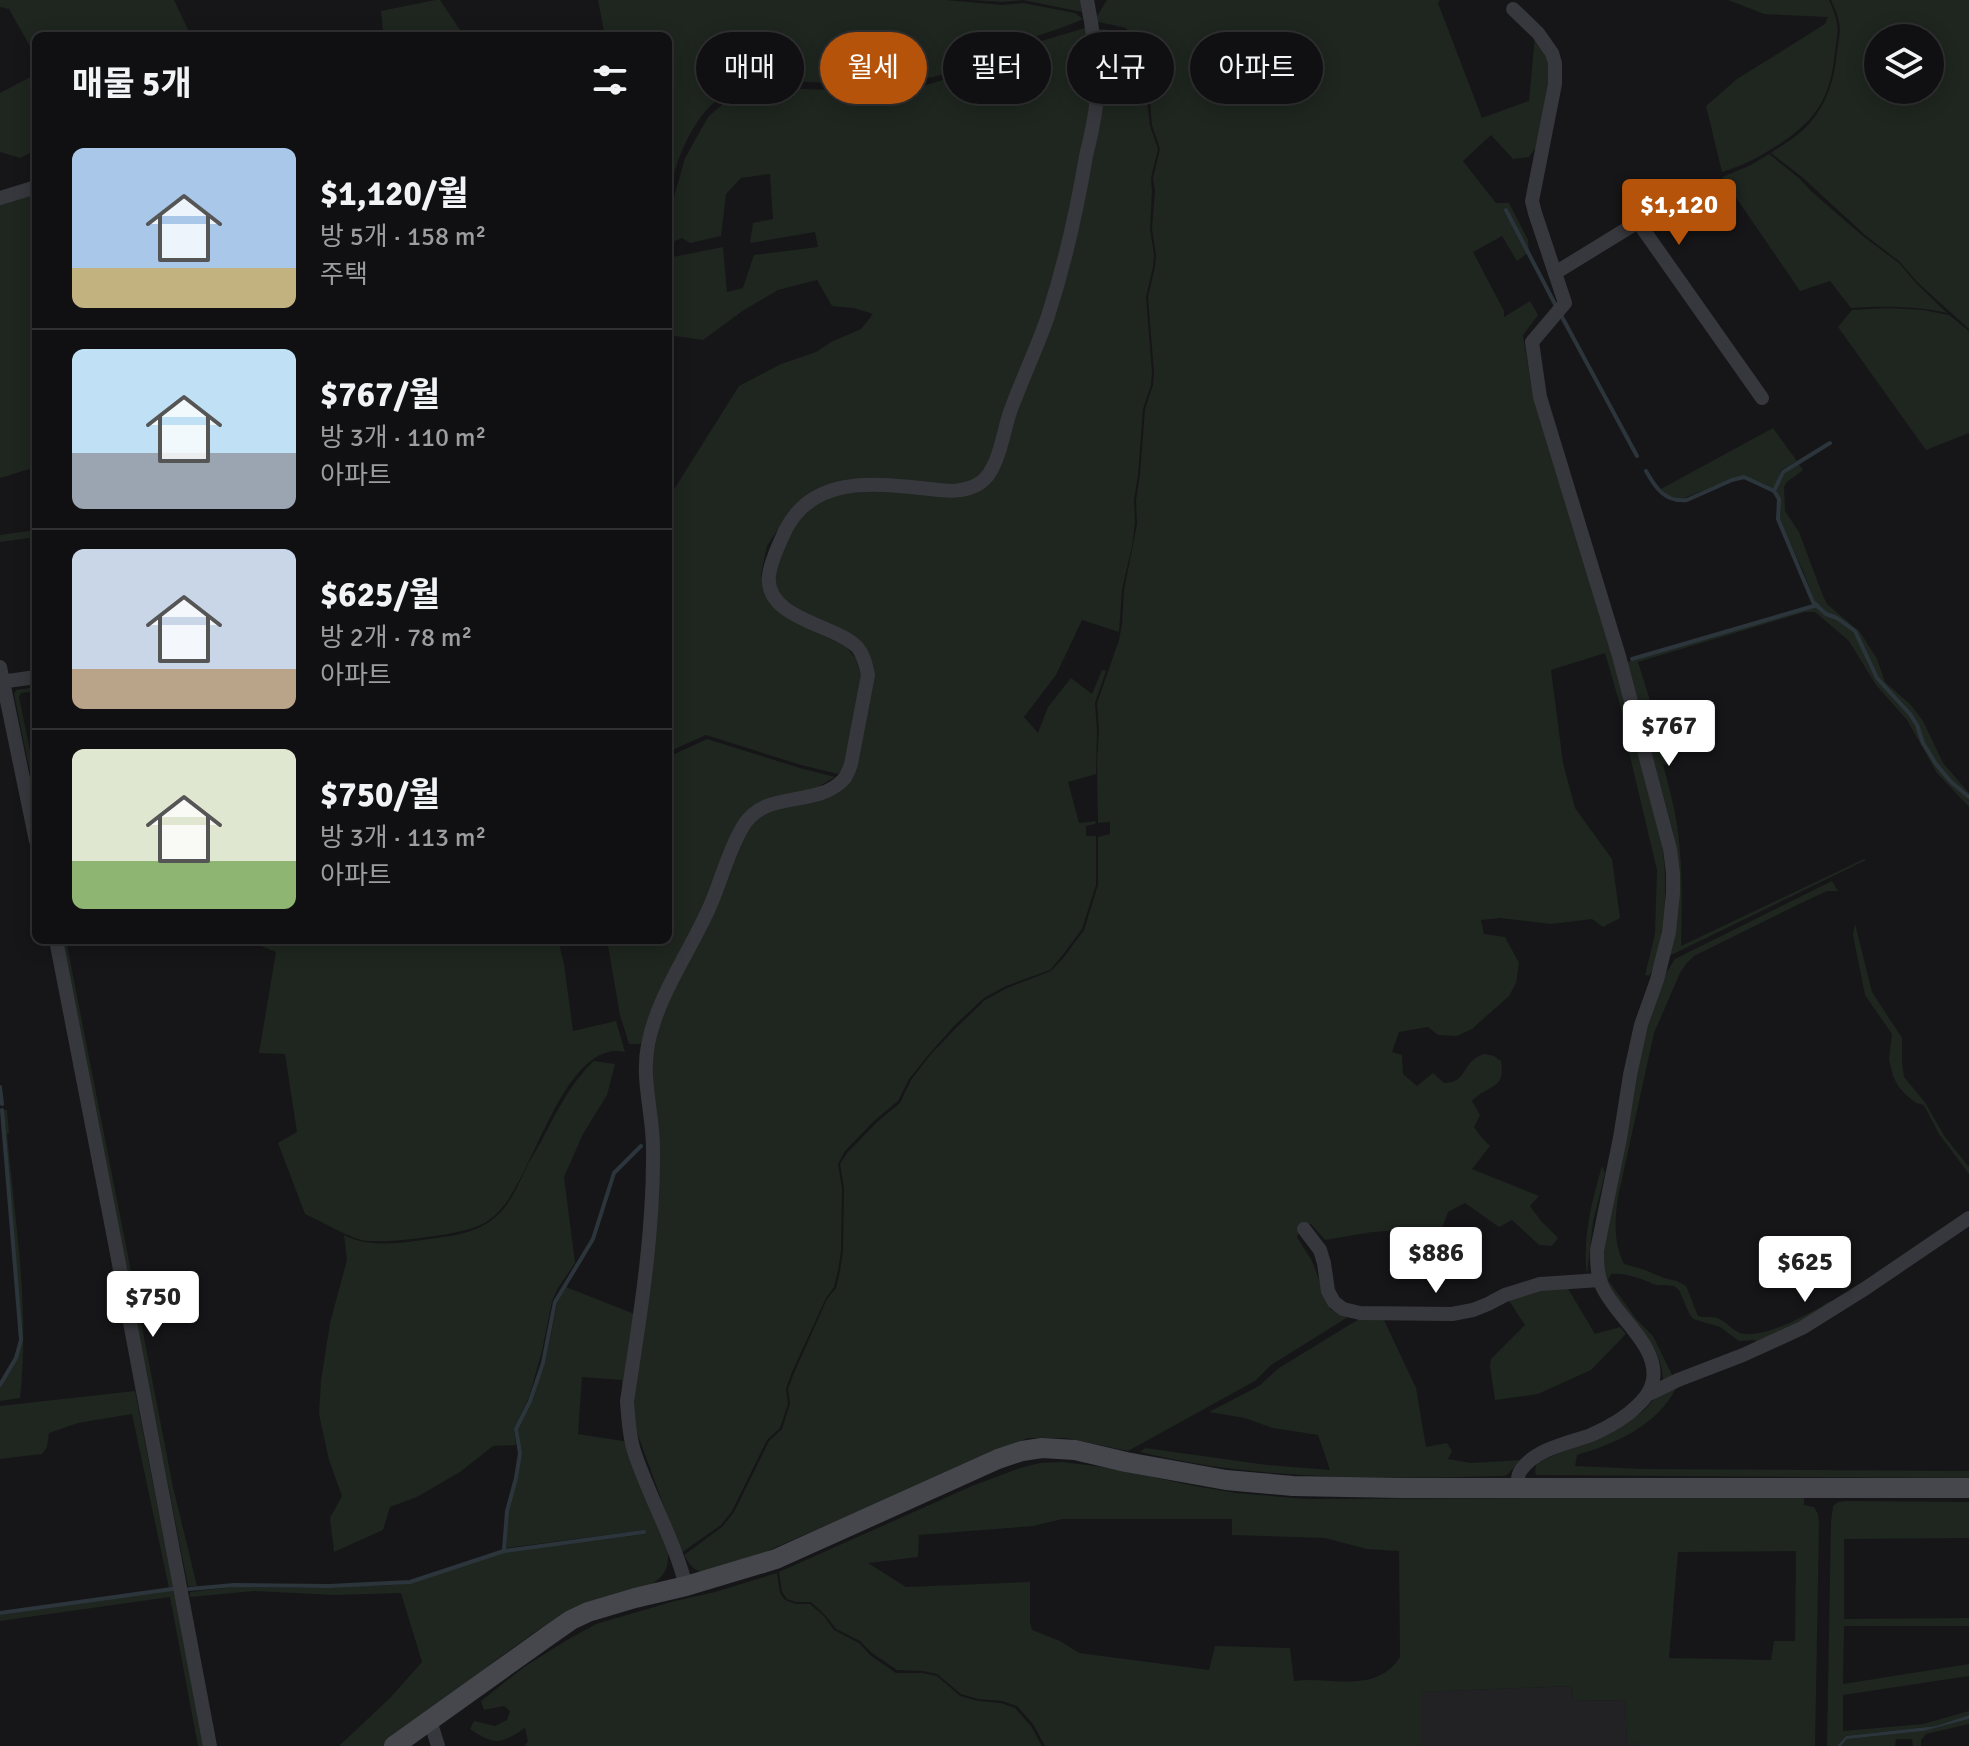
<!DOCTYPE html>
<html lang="ko">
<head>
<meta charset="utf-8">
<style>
  body { margin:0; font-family:Signika,"Noto Sans KR",sans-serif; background:#19191b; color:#f1f3f6; height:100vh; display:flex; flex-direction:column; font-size:30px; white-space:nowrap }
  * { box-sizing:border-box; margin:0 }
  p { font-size:26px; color:#9c9d9f }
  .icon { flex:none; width:44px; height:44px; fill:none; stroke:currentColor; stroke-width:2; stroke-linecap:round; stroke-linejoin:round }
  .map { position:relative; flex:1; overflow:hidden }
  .panel { position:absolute; left:32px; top:32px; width:640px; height:912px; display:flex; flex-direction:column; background:#101012; border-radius:12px; box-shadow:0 4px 20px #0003,0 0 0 2px #303032 }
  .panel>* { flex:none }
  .top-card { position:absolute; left:696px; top:32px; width:760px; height:72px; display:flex; gap:16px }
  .controls { position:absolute; left:1864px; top:24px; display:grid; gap:16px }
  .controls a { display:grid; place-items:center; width:80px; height:80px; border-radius:50%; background:#101012; box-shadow:0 4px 20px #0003,0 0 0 2px #303032; font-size:40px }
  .price { position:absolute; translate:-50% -68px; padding:0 18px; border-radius:8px; background:#fff; color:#222; font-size:26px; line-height:52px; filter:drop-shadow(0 2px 4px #0008) }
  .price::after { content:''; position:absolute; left:50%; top:48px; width:24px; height:18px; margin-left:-12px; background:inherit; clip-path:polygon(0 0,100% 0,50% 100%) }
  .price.on { background:#b45309; color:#fff }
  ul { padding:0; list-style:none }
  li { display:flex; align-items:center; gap:24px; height:200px; padding:0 40px }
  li+li { border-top:2px solid #303032 }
  li span { display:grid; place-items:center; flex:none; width:224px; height:160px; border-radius:12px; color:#555 }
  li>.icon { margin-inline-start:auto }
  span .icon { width:96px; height:96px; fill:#fffc; stroke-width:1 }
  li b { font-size:34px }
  h2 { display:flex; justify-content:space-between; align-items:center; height:96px; padding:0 40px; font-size:34px }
  .tag { padding:0 28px; border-radius:36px; background:#101012; box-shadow:0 4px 20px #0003,0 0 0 2px #303032; font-size:28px; line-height:72px }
  .tag.on { background:#b45309; color:#fff }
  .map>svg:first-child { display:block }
  .built { fill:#222225 }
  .green { fill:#1e261f; fill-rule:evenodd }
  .water { fill:#2c353c }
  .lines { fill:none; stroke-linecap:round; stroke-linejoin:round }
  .stream { stroke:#2c353c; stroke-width:4 }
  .street { stroke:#37383d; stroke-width:14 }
  .secondary { stroke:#45474d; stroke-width:20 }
</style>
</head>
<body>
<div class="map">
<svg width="1969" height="1746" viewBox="0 0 1969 1746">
  <rect width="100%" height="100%" fill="#161618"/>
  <!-- built -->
  <path class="built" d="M1572 1686 1573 1701 1625 1700 1627 1742H1637V1746H1421L1420 1692Z"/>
  <!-- green -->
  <g class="green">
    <path d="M0 0H174L191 36H36V57L9 9 0 7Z"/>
    <path d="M435 0H440L464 36H442L441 32 412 36 410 30 383 32 381 11Z"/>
    <path d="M598 0H945L1002 5 1023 3 1075 13 1083 19C1066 27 1050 31 1032 38 1012 46 992 56 971 65 941 77 908 83 876 87 861 89 844 84 828 83 804 82 778 79 755 83 700 92 679 150 668 196V36H605Z"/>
    <path d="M973 0H1080L1082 12 1023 0 1002 2Z"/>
    <path d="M1107 0H1440L1438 3 1482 118 1529 101 1535 36 1544 47 1554 72 1536 147 1529 157 1513 159 1491 135 1463 161 1496 203H1509L1528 240 1529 252 1517 261 1502 236 1473 252 1504 311V317L1530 301 1538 315 1523 335 1531 383 1611 651 1661 838C1667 875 1667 909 1659 946 1657 956 1655 967 1649 976L1645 975 1655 934 1657 870 1629 752 1633 750 1605 653 1551 670 1563 763 1575 808 1612 859 1620 918 1603 927 1592 919 1551 924 1501 918 1481 920 1484 934 1505 937 1519 963 1516 983 1509 996 1472 1029 1457 1036 1438 1035 1428 1027 1399 1032 1392 1052 1402 1055 1403 1074 1417 1086 1433 1073 1444 1083C1463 1082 1461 1073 1471 1062 1475 1058 1479 1056 1484 1054L1494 1056 1501 1061C1506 1090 1489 1084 1472 1101L1480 1115 1474 1127 1482 1138 1490 1146 1472 1169 1539 1196 1530 1206 1541 1221 1558 1238 1552 1246 1539 1245 1512 1220 1499 1227 1465 1203 1448 1212 1441 1231 1402 1230 1372 1232 1325 1240 1311 1224 1302 1226 1297 1237 1312 1261 1330 1309 1348 1317 1271 1365 1255 1381 1128 1451 1066 1438H1028L758 1555 705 1572C693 1571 690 1565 684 1555L722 1527 734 1512 769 1441 782 1429 790 1404 788 1389 794 1373 827 1299 836 1288 840 1271 843 1251 844 1188 840 1164 847 1153 877 1122 900 1103 911 1080 931 1054 957 1027 985 1000 1007 988 1051 971 1064 957 1084 930 1098 885V837L1110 834V822L1098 823 1097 761 1099 730 1097 703 1119 640 1122 624 1124 590 1137 524 1136 500 1140 475 1145 409 1153 385 1154 373 1148 297 1155 267 1156 255 1152 228 1155 191 1153 178 1160 149 1152 125 1147 68 1144 57 1126 28 1094 21Z"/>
    <path d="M1728 0H1829C1842 28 1837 32 1834 60 1829 102 1812 123 1778 145 1757 158 1745 165 1722 172L1706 106 1737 79 1825 24 1828 17 1764 14Z"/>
    <path d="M1831 0H1969V329L1917 282 1900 262 1865 235 1802 177 1771 153C1777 148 1785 144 1792 139 1819 120 1832 92 1836 60 1839 31 1845 30 1831 0ZM1930 38V90H1878V38Z"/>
    <path d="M1085 28 1091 84 1087 123 1056 279 984 473 967 484 850 481 789 513 767 546 761 574 765 595 845 645 856 659 862 678 843 769 838 774 801 765 706 735 668 752V488L673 491 739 386 781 364 816 352 833 341 861 329 873 314 854 308 832 306 817 280 778 290 744 310 703 340 668 335V277L673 257 723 247 727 292 743 288 754 255 818 247 815 232 750 243 753 223 773 219 770 174 741 178 726 194 721 236 690 243 682 238 668 244V218L685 158 708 117 724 103 740 94 755 89 775 88 832 90 872 94 926 85 973 71 1038 42Z"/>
    <path d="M1096 29 1125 31 1142 58 1150 126 1158 149 1151 178 1152 191 1150 228 1154 255 1153 267 1146 297 1152 372 1151 385 1143 409 1138 475 1134 500 1135 523 1132 546 1122 590 1119 632 1082 620 1056 675 1024 717 1038 733 1048 707 1071 678 1092 694 1102 670 1106 671 1095 703 1097 730 1096 774 1068 782 1079 823 1096 821 1095 824 1086 826V836H1096V885L1082 929 1062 956 1050 970 1006 986 984 998 955 1025 930 1053 909 1079 898 1101 875 1120 845 1151 838 1164 842 1188 841 1251 838 1271 834 1287 826 1298 792 1372 786 1389 788 1404 780 1428 767 1440 732 1511 721 1525 681 1553 636 1430 634 1415V1384L653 1097V1056L659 1027 665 1011 739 843 757 814 842 788 867 656 780 598 773 576 798 517 819 502 834 494 986 483 1082 196Z"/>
    <path d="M36 74V150L20 158 0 152V93Z"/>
    <path d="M1769 154 1800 179 1811 191 1864 237 1899 263 1916 283 1947 313C1915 306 1884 306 1851 308L1830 281 1800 291 1722 177 1749 166Z"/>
    <path d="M36 192V467L0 478V204Z"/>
    <path d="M1888 308 1923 310 1949 315 1969 331V433L1926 450 1838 327 1852 310Z"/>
    <path d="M1773 428 1797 461 1781 470 1774 490 1744 476 1732 479 1679 500 1669 497 1659 490Z"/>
    <path d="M1798 463 1803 470 1787 482 1784 487 1785 511 1799 532 1823 596 1827 604 1860 632 1877 659 1885 682 1911 705 1923 721 1943 763 1969 793V796L1952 781 1937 763 1924 743 1918 724 1911 713 1878 677 1856 631 1838 617 1827 613 1814 601 1804 573 1779 519 1780 499 1776 491 1784 473Z"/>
    <path d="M36 530V537L0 542V535Z"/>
    <path d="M1816 606C1827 616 1842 620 1853 630 1863 641 1864 657 1871 670 1880 687 1897 697 1908 712 1916 723 1918 735 1924 746 1936 767 1950 784 1969 798V807L1937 773 1907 720 1876 685 1849 641 1815 612H1805L1638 662 1670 765 1663 764C1668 784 1674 805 1677 825 1683 865 1682 905 1681 946L1864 859 1866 860 1671 955 1670 954 1675 848 1673 832 1627 662Z"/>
    <path d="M36 687V691L21 693 19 697 36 779V802L14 694 16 690Z"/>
    <path d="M707 739 800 768 835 777 813 790 758 805 704 906 643 1042 639 1044H629L620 1015 607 940H668V757Z"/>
    <path d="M1832 881 1838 891H1827L1795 906 1694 956 1686 964 1680 973 1654 1033 1618 1197C1615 1221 1613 1241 1624 1264L1645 1270 1664 1278 1677 1281 1686 1286 1698 1316C1704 1318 1711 1316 1717 1318 1727 1321 1733 1333 1745 1334 1767 1336 1798 1319 1817 1309 1825 1305 1826 1301 1834 1301L1794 1327 1757 1343 1755 1340 1739 1341 1720 1327 1693 1319 1689 1313 1679 1290 1674 1286C1667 1285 1659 1286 1653 1284 1639 1278 1626 1273 1611 1274L1608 1280 1637 1320 1653 1336 1673 1377 1663 1380C1661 1339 1630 1325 1611 1293 1606 1284 1604 1272 1601 1262L1642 1045 1666 973 1675 959Z"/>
    <path d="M1855 924 1872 992 1902 1038V1062L1904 1077 1924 1101 1945 1137 1969 1167V1174L1939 1134 1924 1105 1916 1103 1906 1095 1898 1086 1893 1076 1889 1059 1892 1034 1865 995 1853 935Z"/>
    <path d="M62 940H66L138 1307H133Z"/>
    <path d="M259 940H558L564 964 573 1031 616 1021 625 1052C565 1038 534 1175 500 1210 494 1217 485 1224 475 1227 456 1235 380 1245 361 1240 342 1234 323 1222 305 1214L278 1143 297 1132 285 1054 259 1053 276 952 256 944Z"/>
    <path d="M594 1061 615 1064 607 1095 583 1134 564 1177 575 1263 558 1288 552 1301 542 1351 529 1397 514 1429 516 1445 493 1446 460 1472 417 1497 390 1507 383 1530 334 1552 330 1518 342 1496 329 1460 319 1414 321 1381 330 1323 347 1260 344 1235C366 1247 398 1244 422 1240 440 1237 460 1236 476 1229 507 1216 515 1191 528 1164 534 1153 541 1143 546 1132 560 1106 572 1081 594 1061Z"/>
    <path d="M3 1110H7L9 1133 7 1134C15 1220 30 1312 20 1398L0 1401V1387L17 1359 22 1339Z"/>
    <path d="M1602 1166 1605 1173 1593 1222 1587 1275C1582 1239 1592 1200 1602 1166Z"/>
    <path d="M566 1287 637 1315 622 1389V1380L582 1377 578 1434 629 1442 668 1550C669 1566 666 1575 652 1584L559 1617 538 1630 496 1660 390 1746H339L390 1698 422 1662 401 1593 335 1595 254 1591 190 1597V1592L233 1587 296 1588 392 1585 410 1583 505 1552 646 1534 645 1530 506 1548 508 1511 517 1476 521 1453 517 1429 545 1364 558 1300Z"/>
    <path d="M1567 1287 1595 1334 1620 1327 1626 1334 1591 1370 1538 1394 1495 1400 1490 1366 1491 1359 1525 1325 1507 1298 1522 1291Z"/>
    <path d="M139 1312 173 1487 197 1586H188L134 1313Z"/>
    <path d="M1359 1319 1384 1320 1416 1388 1426 1447 1447 1443 1452 1451 1448 1459 1470 1463 1521 1460 1507 1475 1503 1476C1382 1479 1258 1481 1140 1452L1145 1448 1267 1465 1330 1470 1318 1435 1273 1428 1245 1418 1209 1412 1259 1386 1279 1368Z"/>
    <path d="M1676 1388C1658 1425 1615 1444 1577 1455L1575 1466 1644 1469 1969 1471V1478L1537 1475 1535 1473 1536 1465 1539 1462 1625 1424 1642 1412 1658 1395Z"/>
    <path d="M135 1391 204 1746H198L170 1597 0 1621V1615L172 1590 169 1588 132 1414 78 1423 49 1433 47 1447 42 1454 0 1459V1406Z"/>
    <path d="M1062 1462 1111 1468 1195 1486 1236 1493 1306 1499 1804 1497V1505L1814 1507 1818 1514 1819 1524 1815 1746H1637L1636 1742 1627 1743 1625 1700 1573 1701 1572 1686 1421 1692V1746H1045L1033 1724 1017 1706 1002 1701 978 1699 961 1694 937 1674 923 1671 897 1670 872 1653 860 1641 836 1629 825 1615 811 1602H796L787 1599 782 1592 779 1572 972 1486 1020 1468 1040 1463ZM1062 1519H1232V1535L1325 1538 1367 1549 1399 1551 1400 1657C1376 1695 1330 1676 1294 1681L1290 1648 1215 1646 1209 1670 1079 1653 1060 1641 1032 1630 1030 1622V1582L906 1587 868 1563 918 1557 919 1535 1033 1526ZM1796 1551 1795 1641H1774L1771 1660 1669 1658 1678 1552Z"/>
    <path d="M1846 1501 1969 1502V1538L1844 1539V1619L1969 1618V1626H1844L1843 1684 1969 1664V1676L1843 1695V1731L1923 1724 1969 1711V1715L1936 1726 1846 1736 1837 1746H1827L1831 1522 1833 1506 1838 1502Z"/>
    <path d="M777 1573 780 1593 785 1600 796 1604H810L824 1616 834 1630 859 1643 870 1655 896 1673H923L937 1676 960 1696 978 1701 1001 1703 1015 1708 1031 1726 1042 1746H524L528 1742 525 1728C501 1744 495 1746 470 1729L474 1721 495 1726 507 1720 510 1711 504 1706 484 1710 481 1701 524 1667 567 1640 596 1624 675 1601 715 1592Z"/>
    <path d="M1969 1719V1724L1926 1734 1921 1740V1746H1913L1912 1739H1896L1895 1746H1841L1847 1739 1923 1731Z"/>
  </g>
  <!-- water -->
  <path class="water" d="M1969 1715V1719L1924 1731 1847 1739 1841 1746H1837L1846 1736 1936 1726Z"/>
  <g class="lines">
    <!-- stream -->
    <g class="stream">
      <path d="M1506 210 1556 306"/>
      <path d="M1562 317 1637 456"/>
      <path d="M1646 471C1655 487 1665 503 1687 500L1732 480 1744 477 1774 491 1779 499 1778 519 1813 602 1826 614 1837 618 1855 631 1877 678 1910 714 1917 725 1923 743 1936 764 1951 782 1969 797"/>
      <path d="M1774 491 1783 472 1830 443"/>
      <path d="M1632 659 1817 605"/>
      <path d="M0 1087 2 1104"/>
      <path d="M0 1385 16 1358 21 1340 2 1110"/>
      <path d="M504 1550 507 1511 516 1478 520 1453 516 1429 530 1401 543 1363 555 1302 593 1239 614 1173 641 1146"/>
      <path d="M189 1589 234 1585 329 1586 410 1582 504 1551 644 1532"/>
      <path d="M0 1613 172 1589"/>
    </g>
    <!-- street -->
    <g class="street">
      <path d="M1513 9 1538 33 1552 53 1555 63V84L1532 201 1535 213 1565 303 1532 342 1540 397 1619 656 1670 849 1673 873V893L1669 932 1657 980 1641 1025 1630 1075 1620 1138 1597 1250C1597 1262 1597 1274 1602 1286 1615 1316 1659 1345 1653 1380 1651 1391 1645 1399 1637 1406 1625 1418 1607 1428 1591 1435 1569 1443 1535 1449 1521 1470 1517 1475 1518 1482 1517 1488"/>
      <path d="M0 198 36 187"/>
      <path d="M1555 273 1638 222 1762 398"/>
      <path d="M0 667 36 841"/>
      <path d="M0 682 36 677"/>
      <path d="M56 940 115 1243 210 1746"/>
      <path d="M1304 1229 1320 1250 1324 1263 1328 1291 1334 1302 1343 1309 1360 1313 1452 1314 1473 1310 1488 1304 1505 1295 1540 1284 1600 1280"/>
      <path d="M1647 1395 1678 1380 1743 1355 1802 1328 1866 1288 1969 1218"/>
      <path d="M686 1586C674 1539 649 1497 634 1451 629 1435 628 1417 627 1401 640 1317 654 1233 653 1148 653 1113 641 1079 648 1045 657 996 690 952 710 906 721 881 728 852 742 828 764 788 815 809 843 780 847 776 849 770 851 764L868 675C866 666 864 655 857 647 835 624 764 619 769 575 771 560 780 542 786 529 813 477 871 483 921 488 941 490 961 495 980 483 999 470 1003 432 1010 412 1022 379 1037 348 1048 316 1065 263 1077 210 1086 156 1090 139 1095 120 1096 103 1097 69 1094 33 1087 0"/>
      <path d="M430 1720 438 1746"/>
    </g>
    <!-- secondary -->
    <path class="secondary" d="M394 1746 548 1636 571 1620 588 1612 635 1598 686 1586 776 1559 998 1459 1022 1451 1042 1448 1075 1450 1126 1462 1226 1480 1293 1486 1400 1488H1969"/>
  </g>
</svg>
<div class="controls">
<a><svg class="icon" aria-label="layers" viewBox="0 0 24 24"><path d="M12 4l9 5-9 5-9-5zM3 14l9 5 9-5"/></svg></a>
</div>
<b class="price on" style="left:1679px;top:247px">$1,120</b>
<b class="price" style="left:1669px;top:768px">$767</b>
<b class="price" style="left:1436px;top:1295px">$886</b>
<b class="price" style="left:1805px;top:1304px">$625</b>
<b class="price" style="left:153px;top:1339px">$750</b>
<div class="top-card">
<a class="tag">매매</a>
<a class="tag on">월세</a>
<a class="tag">필터</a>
<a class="tag">신규</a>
<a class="tag">아파트</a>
</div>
<section class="panel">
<h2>매물 5개<svg class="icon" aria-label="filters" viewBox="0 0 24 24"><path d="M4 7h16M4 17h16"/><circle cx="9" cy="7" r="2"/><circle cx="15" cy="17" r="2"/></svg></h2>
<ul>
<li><span style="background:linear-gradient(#a9c7e8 75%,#c2b280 0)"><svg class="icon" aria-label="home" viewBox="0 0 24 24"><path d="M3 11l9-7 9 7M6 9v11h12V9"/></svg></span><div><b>$1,120/월</b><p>방 5개 · 158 m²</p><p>주택</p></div></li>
<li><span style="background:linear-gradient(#bfe0f5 65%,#9aa5b1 0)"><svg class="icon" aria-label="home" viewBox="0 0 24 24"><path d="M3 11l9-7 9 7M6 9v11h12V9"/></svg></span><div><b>$767/월</b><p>방 3개 · 110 m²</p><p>아파트</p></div></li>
<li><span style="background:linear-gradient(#c9d6e8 75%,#b9a48a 0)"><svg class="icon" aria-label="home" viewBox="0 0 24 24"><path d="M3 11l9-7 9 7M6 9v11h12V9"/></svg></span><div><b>$625/월</b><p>방 2개 · 78 m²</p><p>아파트</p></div></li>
<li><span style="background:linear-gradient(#dfe7d0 70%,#8fb573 0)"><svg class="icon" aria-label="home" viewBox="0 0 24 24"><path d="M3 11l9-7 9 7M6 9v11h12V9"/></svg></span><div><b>$750/월</b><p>방 3개 · 113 m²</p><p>아파트</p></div></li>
</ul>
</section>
</div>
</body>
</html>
